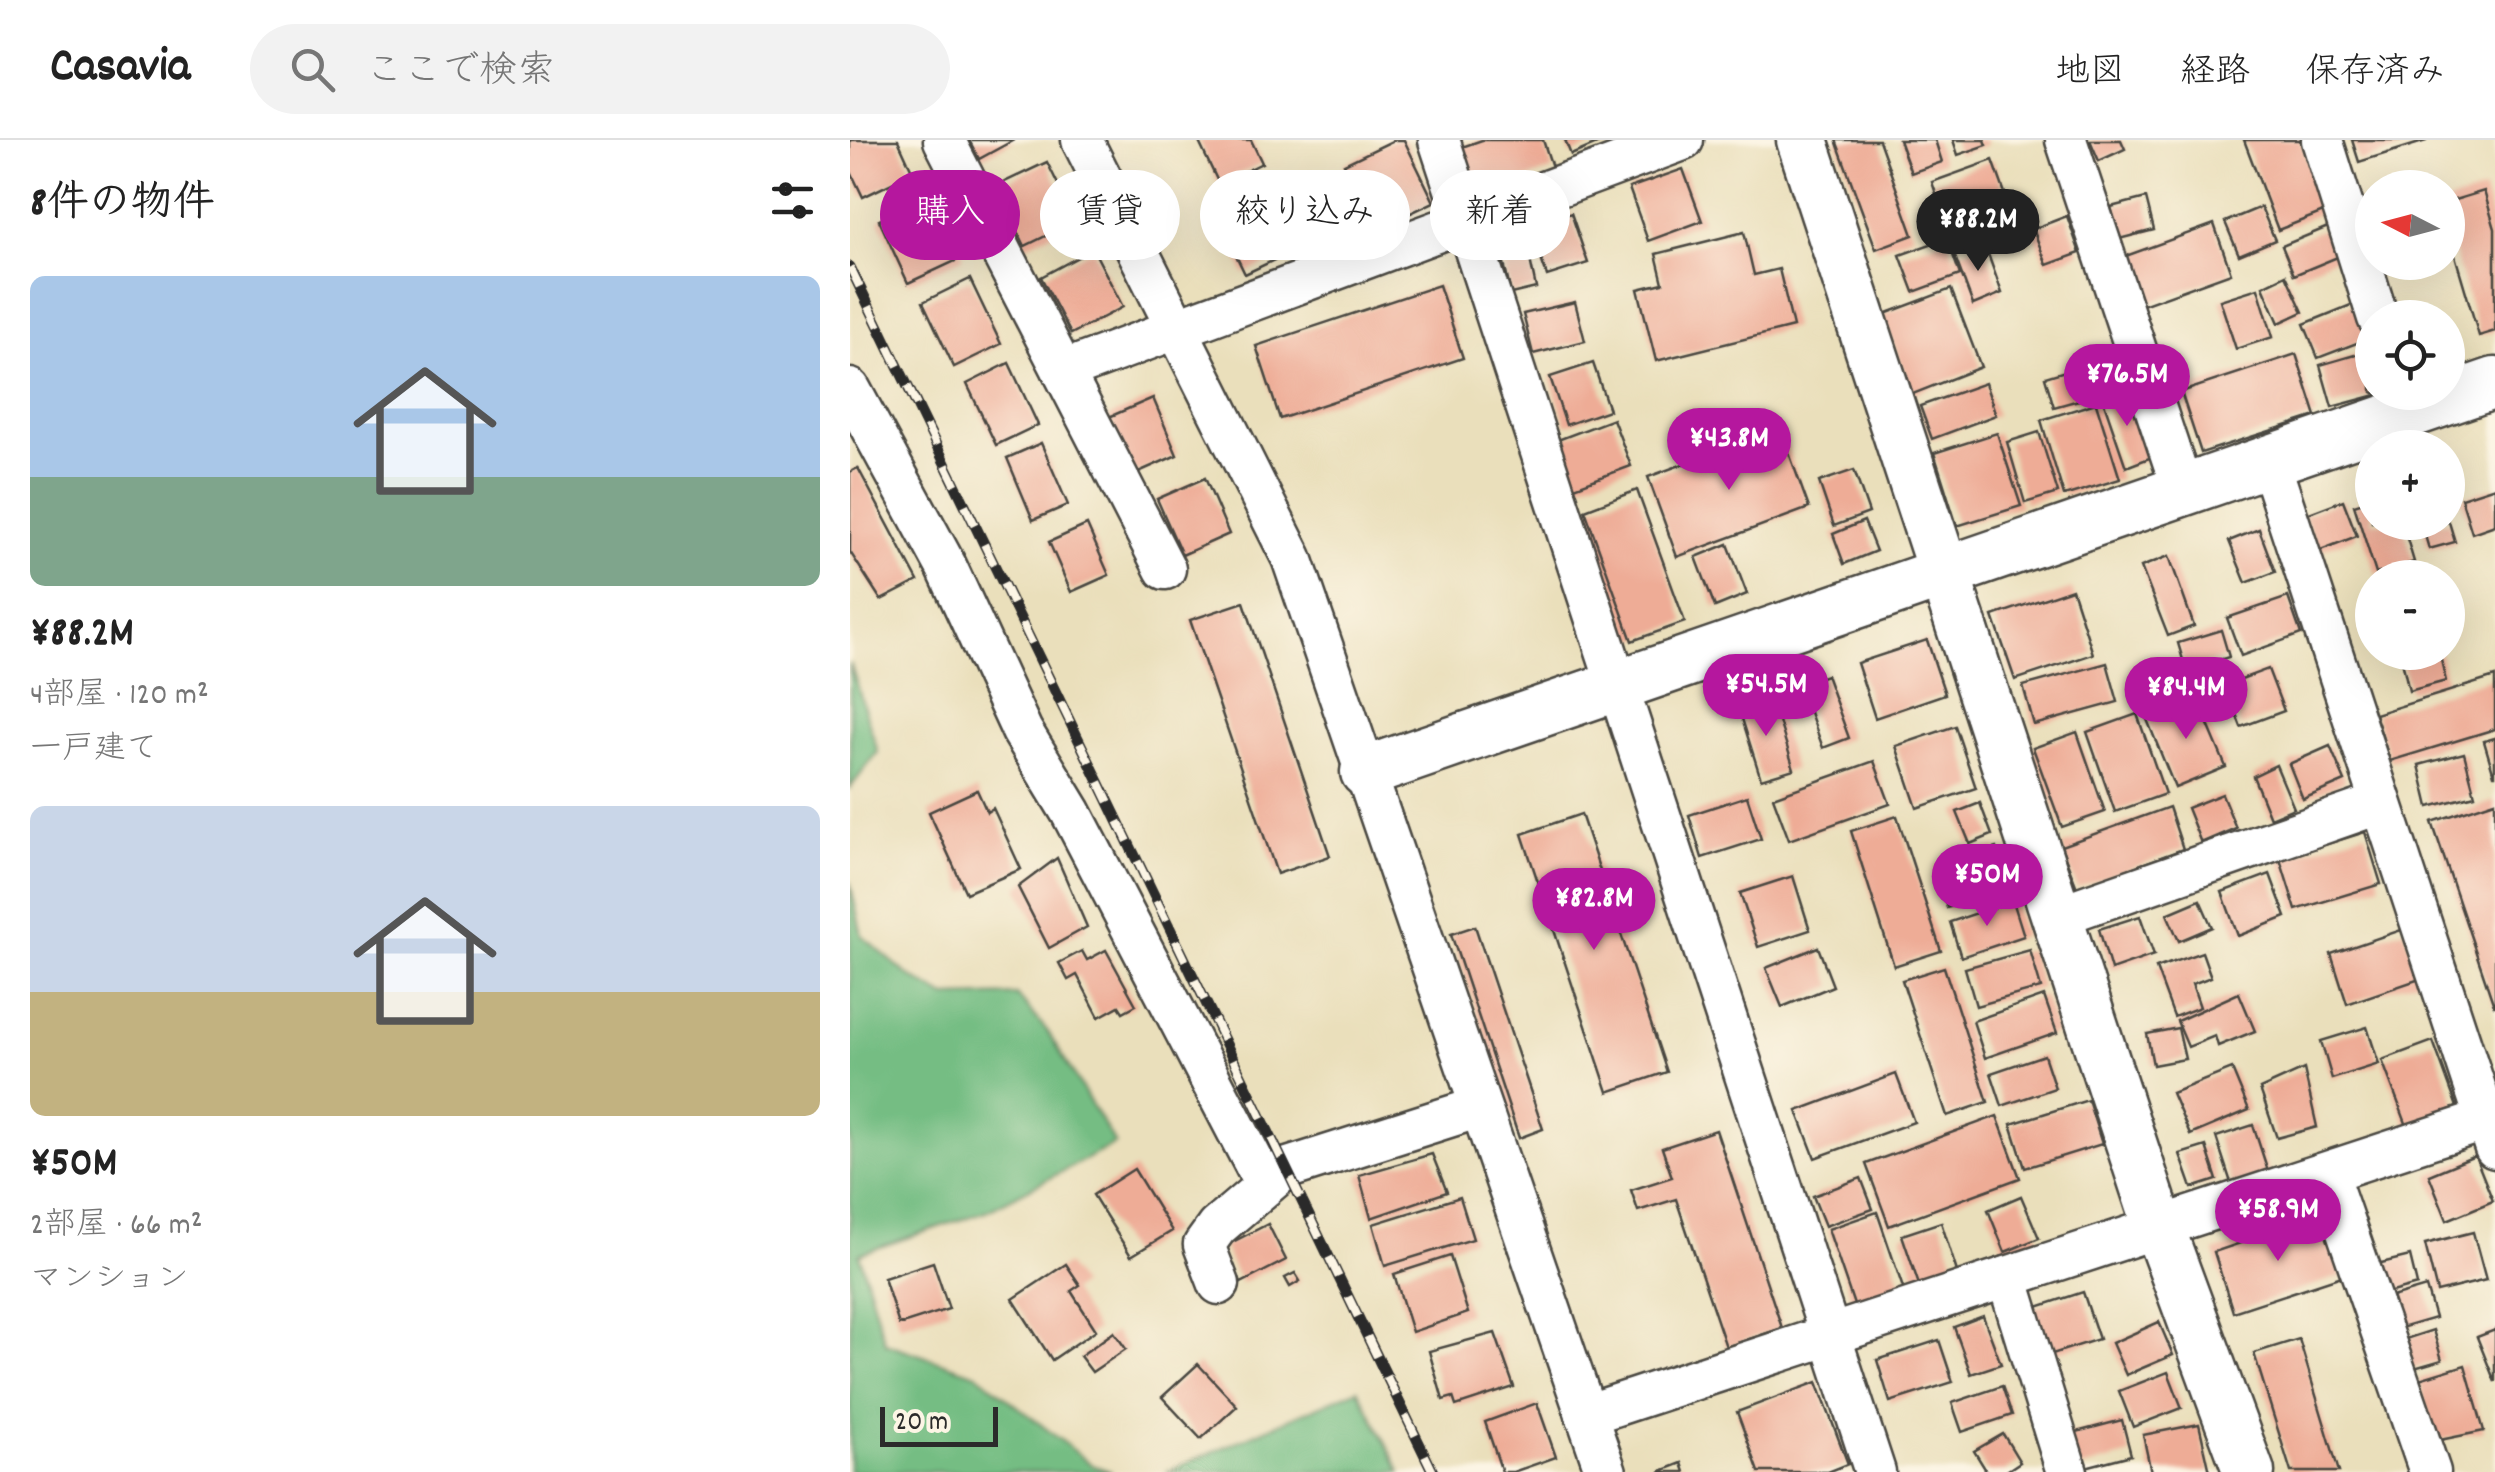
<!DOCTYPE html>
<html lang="ja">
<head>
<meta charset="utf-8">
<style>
  body { margin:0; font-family:Dekko,"Klee One",sans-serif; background:#f2f2f2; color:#222; height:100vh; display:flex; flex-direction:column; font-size:38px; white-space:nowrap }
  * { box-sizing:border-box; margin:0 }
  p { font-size:32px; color:#767676 }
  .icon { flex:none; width:55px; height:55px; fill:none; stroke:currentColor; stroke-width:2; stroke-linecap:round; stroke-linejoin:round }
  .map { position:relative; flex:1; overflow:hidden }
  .sheet { display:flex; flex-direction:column; background:#fff; width:850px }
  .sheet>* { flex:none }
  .guide { position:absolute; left:30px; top:30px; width:950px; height:90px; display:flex; gap:20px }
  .needle { width:65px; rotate:276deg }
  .fabs { position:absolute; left:1505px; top:30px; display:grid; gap:20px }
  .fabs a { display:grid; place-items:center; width:110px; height:110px; border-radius:50%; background:#fff; box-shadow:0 10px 40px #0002; font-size:50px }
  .scale { position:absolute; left:30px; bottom:25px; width:118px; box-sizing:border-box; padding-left:10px; border:5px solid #2b2b2b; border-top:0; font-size:28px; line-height:35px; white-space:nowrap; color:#2b2b2b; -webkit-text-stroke:8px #fcf5e5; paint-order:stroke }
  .price { position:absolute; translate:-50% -85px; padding:0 22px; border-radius:35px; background:#b5179e; color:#fff; font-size:32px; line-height:65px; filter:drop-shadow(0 2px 5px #0008) }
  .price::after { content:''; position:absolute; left:50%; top:60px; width:30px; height:22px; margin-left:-15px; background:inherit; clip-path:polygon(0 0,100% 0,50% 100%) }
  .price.current { background:#222; color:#fff }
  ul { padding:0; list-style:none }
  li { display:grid; align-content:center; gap:20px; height:530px; padding:0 30px }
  li span { display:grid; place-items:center; height:310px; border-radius:15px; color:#555 }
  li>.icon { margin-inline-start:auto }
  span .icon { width:180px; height:180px; fill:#fffc; stroke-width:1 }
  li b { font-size:42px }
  h2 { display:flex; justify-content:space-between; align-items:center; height:120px; padding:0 30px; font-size:42px }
  .chip { padding:0 35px; border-radius:45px; background:#fff; box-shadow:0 10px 40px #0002; font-size:35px; line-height:90px }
  .chip.current { background:#b5179e; color:#fff }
  header { display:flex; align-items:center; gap:60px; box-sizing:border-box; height:140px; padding:0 50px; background:#fff; border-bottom:2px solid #e0e0e0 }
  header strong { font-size:48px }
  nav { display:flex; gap:55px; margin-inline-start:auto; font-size:35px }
  .search { width:700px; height:90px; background:#f2f2f2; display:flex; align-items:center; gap:25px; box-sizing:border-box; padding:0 35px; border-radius:55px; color:#767676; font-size:38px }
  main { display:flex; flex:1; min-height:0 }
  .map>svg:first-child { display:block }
  .forest { fill:#75bd83; stroke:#507457; stroke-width:2.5 }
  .building { fill:#eeac96 }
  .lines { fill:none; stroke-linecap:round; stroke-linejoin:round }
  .minor-casing { stroke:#484641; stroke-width:45 }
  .tertiary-casing { stroke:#484641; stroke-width:55 }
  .minor { stroke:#fff; stroke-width:40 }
  .tertiary { stroke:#fff; stroke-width:50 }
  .rail-casing { stroke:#2b2b2b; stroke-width:11 }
  .rail { stroke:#fcf5e5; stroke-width:8; stroke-dasharray:22; stroke-linecap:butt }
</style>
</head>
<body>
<header>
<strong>Casavia</strong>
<div class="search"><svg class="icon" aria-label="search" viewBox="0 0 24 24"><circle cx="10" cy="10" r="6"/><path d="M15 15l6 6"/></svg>ここで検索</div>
<nav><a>地図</a><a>経路</a><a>保存済み</a></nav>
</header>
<main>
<section class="sheet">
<h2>8件の物件<svg class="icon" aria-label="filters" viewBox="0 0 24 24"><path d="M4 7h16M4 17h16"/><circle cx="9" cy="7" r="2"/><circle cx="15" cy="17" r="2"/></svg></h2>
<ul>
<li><span style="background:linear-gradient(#a9c7e8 65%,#7fa58c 0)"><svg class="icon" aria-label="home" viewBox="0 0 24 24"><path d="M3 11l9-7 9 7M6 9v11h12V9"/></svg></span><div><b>¥88.2M</b><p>4部屋 · 120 m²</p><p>一戸建て</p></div></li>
<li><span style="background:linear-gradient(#c9d6e8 60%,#c2b280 0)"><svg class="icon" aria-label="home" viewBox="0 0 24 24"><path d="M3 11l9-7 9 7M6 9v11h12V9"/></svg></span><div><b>¥50M</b><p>2部屋 · 66 m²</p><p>マンション</p></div></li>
</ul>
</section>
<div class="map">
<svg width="1645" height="1332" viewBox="0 0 1645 1332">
  <rect width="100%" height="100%" fill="#fcf5e5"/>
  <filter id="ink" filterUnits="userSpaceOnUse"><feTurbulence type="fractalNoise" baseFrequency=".01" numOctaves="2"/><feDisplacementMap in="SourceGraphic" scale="20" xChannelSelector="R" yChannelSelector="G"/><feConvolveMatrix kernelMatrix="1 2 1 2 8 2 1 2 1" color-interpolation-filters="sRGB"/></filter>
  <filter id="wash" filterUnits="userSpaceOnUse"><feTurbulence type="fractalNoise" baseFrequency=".0048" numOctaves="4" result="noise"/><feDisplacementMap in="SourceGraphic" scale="40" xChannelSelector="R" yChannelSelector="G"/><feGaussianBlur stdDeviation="2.25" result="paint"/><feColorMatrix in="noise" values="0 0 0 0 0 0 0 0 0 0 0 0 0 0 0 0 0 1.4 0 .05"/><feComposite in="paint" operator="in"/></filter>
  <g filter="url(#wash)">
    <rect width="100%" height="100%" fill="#eadfbb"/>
    <!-- forest -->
    <g class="forest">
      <path d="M0 523 28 612 0 648Z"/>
      <path d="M0 742 12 796 58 835 96 857 167 855 198 892 265 1004 136 1071 9 1114 35 1203 127 1234 242 1325 262 1332H0Z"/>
      <path d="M508 1249 551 1332H316Z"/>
    </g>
    <g id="blocks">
      <!-- building -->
      <g class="building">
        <path d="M0 0H48L63 33 13 57 0 30Z"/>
        <path d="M119 0H164L129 19Z"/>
        <path d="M348 0H401L412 23 369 44Z"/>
        <path d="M544 0H554L584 62 525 90 494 24Z"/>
        <path d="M632 0H693L703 30 623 58 606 9Z"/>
        <path d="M715 0H756L721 15Z"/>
        <path d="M986 0H1029L1063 95 1026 109Z"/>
        <path d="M1049 0H1085L1092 22 1061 33Z"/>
        <path d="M1103 0H1135L1137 5 1108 15Z"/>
        <path d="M1240 0H1271L1275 9 1249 21Z"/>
        <path d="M1394 0H1450L1476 71 1428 90Z"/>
        <path d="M1502 0H1576V1L1509 22Z"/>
        <path d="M1143 20 1161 70 1099 92 1082 42Z"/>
        <path d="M197 22 226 81 175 106 146 46Z"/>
        <path d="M833 29 852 81 798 101 779 48Z"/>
        <path d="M473 46 497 96 464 112 440 62Z"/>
        <path d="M1634 51 1645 89V191L1629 196 1598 92V62Z"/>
        <path d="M84 54 114 117 58 143 29 80Z"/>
        <path d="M415 58 441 112 395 134 369 80Z"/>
        <path d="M1296 58 1304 90 1269 99 1261 67Z"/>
        <path d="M1411 67 1425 100 1389 115 1375 82Z"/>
        <path d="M721 73 738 123 697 136 680 88Z"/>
        <path d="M1217 76 1230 113 1197 125 1183 89Z"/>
        <path d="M1364 84 1381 133 1290 166 1273 117Z"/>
        <path d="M1478 87 1490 116 1444 135 1432 106Z"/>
        <path d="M894 92 904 135 929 129 943 187 806 221 788 149 813 143 806 114Z"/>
        <path d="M1097 98 1110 135 1064 152 1050 115Z"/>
        <path d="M1134 103 1152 153 1123 165 1104 114Z"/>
        <path d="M677 105 686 148 661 154 651 110Z"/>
        <path d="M243 109 273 167 221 194 191 137Z"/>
        <path d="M1436 135 1453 172 1429 183 1413 146Z"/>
        <path d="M120 139 151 204 104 227 73 162Z"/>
        <path d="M589 145 613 218 430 279 406 206Z"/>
        <path d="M1408 148 1423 197 1386 209 1370 160Z"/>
        <path d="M1101 149 1131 227 1063 254 1032 175Z"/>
        <path d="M725 162 735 201 683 214 673 174Z"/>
        <path d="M1506 163 1520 198 1468 218 1454 184Z"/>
        <path d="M1522 210V252L1530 254 1482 267 1470 225Z"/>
        <path d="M1446 214 1466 276 1351 313 1331 252Z"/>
        <path d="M1245 222 1254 253 1204 267 1195 237Z"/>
        <path d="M159 223 188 285 146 305 117 244Z"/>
        <path d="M743 223 759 270 716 285 700 237Z"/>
        <path d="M1135 243 1146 275 1082 299 1070 266Z"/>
        <path d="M1279 251 1302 317 1276 327 1253 260Z"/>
        <path d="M303 258 327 315 284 334 259 277Z"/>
        <path d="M1246 263 1270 339 1214 356 1191 280Z"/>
        <path d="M763 279 781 326 722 348 705 301Z"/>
        <path d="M930 288 959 368 827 417 798 337Z"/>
        <path d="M1189 292 1208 353 1175 363 1157 302Z"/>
        <path d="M1147 293 1171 366 1107 386 1084 313Z"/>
        <path d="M191 303 218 365 183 380 157 318Z"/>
        <path d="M8 328 68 441 31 460 0 412V332Z"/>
        <path d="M1004 330 1019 373 984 386 969 342Z"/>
        <path d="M355 338 379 394 332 415 307 359Z"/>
        <path d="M1645 347V385L1622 393 1611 358Z"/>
        <path d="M787 350 835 482 782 501 735 370Z"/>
        <path d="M1522 359V382H1552L1564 422 1526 434 1504 365Z"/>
        <path d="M1493 360 1507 396 1468 411 1454 375Z"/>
        <path d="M1014 381 1026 411 994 424 983 394Z"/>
        <path d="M1571 382H1599L1605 402 1579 409Z"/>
        <path d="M237 385 259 435 221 452 199 402Z"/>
        <path d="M1409 389 1425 432 1396 443 1379 401Z"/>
        <path d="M878 404 897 454 865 467 846 417Z"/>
        <path d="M1319 416 1344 486 1318 496 1291 427Z"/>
        <path d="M1222 449 1243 514 1165 540 1143 476Z"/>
        <path d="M1438 457 1451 494 1391 516 1377 478Z"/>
        <path d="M394 462 480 716 427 734 340 480Z"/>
        <path d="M1371 490 1379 517 1336 530 1328 503Z"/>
        <path d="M1077 500 1095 554 1025 578 1007 523Z"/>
        <path d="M1550 512H1589L1596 541 1559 551Z"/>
        <path d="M1257 523 1268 562 1184 585 1173 546Z"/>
        <path d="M1418 529 1434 571 1391 587 1375 545Z"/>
        <path d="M976 535 999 598 973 608 950 545Z"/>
        <path d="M1645 537V589L1540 621 1525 574Z"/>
        <path d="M1346 556 1376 627 1325 648 1296 577Z"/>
        <path d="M922 559 944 629 911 639 889 569Z"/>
        <path d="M1287 574 1315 654 1265 672 1237 592Z"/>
        <path d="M1105 586 1126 648 1067 668 1046 606Z"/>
        <path d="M1227 592 1255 672 1212 687 1183 608Z"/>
        <path d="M1645 598V635H1644L1634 601Z"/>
        <path d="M1480 606 1495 641 1453 659 1439 624Z"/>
        <path d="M1614 613 1625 655 1579 667 1569 625Z"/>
        <path d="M1024 621 1040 664 939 700 923 657Z"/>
        <path d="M1426 625 1444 668 1420 678 1403 636Z"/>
        <path d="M127 650 137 672 143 668 171 729 116 753 79 672Z"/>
        <path d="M1372 654 1386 688 1351 703 1337 668Z"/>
        <path d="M897 656 911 699 852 718 839 675Z"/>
        <path d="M1645 661V866H1644L1582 682Z"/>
        <path d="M1130 663 1142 695 1120 704 1107 672Z"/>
        <path d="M1319 667 1333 709 1227 748 1211 706Z"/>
        <path d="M731 674 817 932 758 952 672 694Z"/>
        <path d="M1047 676 1091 811 1044 826 1001 691Z"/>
        <path d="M1515 692 1531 744 1446 770 1430 719Z"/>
        <path d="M1146 708 1158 749 1097 768 1084 726Z"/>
        <path d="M207 718 237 787 199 808 168 747Z"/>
        <path d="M1420 734 1436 777 1388 796 1372 752Z"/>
        <path d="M943 736 960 790 908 807 890 753Z"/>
        <path d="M1350 760 1362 787 1329 801 1317 774Z"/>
        <path d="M1163 761 1174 796 1111 817 1100 782Z"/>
        <path d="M1290 776 1304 815 1261 830 1249 789Z"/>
        <path d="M625 786 693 989 669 998 601 794Z"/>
        <path d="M1554 789 1570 839 1497 864 1481 814Z"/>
        <path d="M968 807 983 846 932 867 916 828Z"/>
        <path d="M256 810 286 865 273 872 269 866 249 877 227 835 218 840 209 823 232 811 237 820Z"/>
        <path d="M1180 810 1191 848 1126 866 1115 828Z"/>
        <path d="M1352 812 1361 837 1342 844 1350 867 1324 877 1306 828Z"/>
        <path d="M1094 827 1138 962 1097 976 1052 840Z"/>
        <path d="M1389 853 1405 891 1368 906 1365 896 1338 907 1327 881Z"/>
        <path d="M1194 856 1207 893 1135 918 1123 881Z"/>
        <path d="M1517 887 1529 924 1482 939 1471 901Z"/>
        <path d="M1328 888 1335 919 1303 925 1297 894Z"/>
        <path d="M1583 901 1607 967 1557 986 1532 920Z"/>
        <path d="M1194 915 1205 948 1152 966 1141 933Z"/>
        <path d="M1382 929 1399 970 1340 995 1322 953Z"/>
        <path d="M1454 929 1467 987 1427 998 1410 949Z"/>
        <path d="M1046 934 1064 982 965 1018 947 971Z"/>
        <path d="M1238 960 1252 1004 1175 1028 1161 984Z"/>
        <path d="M1147 976 1170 1038 1039 1086 1016 1024Z"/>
        <path d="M1403 985 1419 1034 1382 1046 1366 997Z"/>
        <path d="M866 990 932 1188 876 1207 826 1059 788 1071 781 1050 822 1037 812 1008Z"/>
        <path d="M1356 1006 1367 1040 1342 1048 1330 1014Z"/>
        <path d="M582 1014 597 1052 521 1078 509 1035Z"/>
        <path d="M1625 1016 1643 1061 1597 1080 1579 1035Z"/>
        <path d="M284 1029 322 1091 281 1116 243 1055Z"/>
        <path d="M1011 1038 1023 1069 975 1086 963 1056Z"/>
        <path d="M1171 1056 1189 1098 1155 1112 1138 1070Z"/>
        <path d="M610 1057 623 1099 535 1126 523 1084Z"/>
        <path d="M1027 1072 1054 1151 1005 1168 978 1089Z"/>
        <path d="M1473 1075 1492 1136 1383 1172 1364 1112Z"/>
        <path d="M1091 1082 1108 1135 1070 1148 1052 1095Z"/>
        <path d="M418 1084 436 1120 391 1143 373 1107Z"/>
        <path d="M1623 1092 1636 1140 1587 1152 1575 1104Z"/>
        <path d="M600 1116 618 1173 562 1192 544 1134Z"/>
        <path d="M1560 1116 1567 1145 1530 1155 1523 1125Z"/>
        <path d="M83 1122 99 1169 49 1185 34 1138Z"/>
        <path d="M216 1124 230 1145 221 1151 246 1190 202 1220 163 1159Z"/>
        <path d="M445 1133 450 1141 440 1147 435 1138Z"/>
        <path d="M1576 1147 1585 1178 1537 1192 1528 1161Z"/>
        <path d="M1233 1152 1249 1199 1193 1217 1178 1170Z"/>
        <path d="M1133 1176 1151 1224 1121 1234 1104 1187Z"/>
        <path d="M1309 1182 1323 1215 1276 1235 1262 1203Z"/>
        <path d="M1583 1190 1592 1220 1554 1231 1546 1202Z"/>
        <path d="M1645 1190V1242L1627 1197Z"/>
        <path d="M264 1192 276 1209 242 1232 230 1216Z"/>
        <path d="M645 1193 664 1247 606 1266 603 1257 593 1260 579 1211Z"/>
        <path d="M1449 1199 1489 1332H1441L1404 1213Z"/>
        <path d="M1089 1200 1103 1242 1040 1262 1027 1220Z"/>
        <path d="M348 1224 387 1266 351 1299 312 1257Z"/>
        <path d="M1615 1225 1634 1291 1585 1301 1569 1239Z"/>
        <path d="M1318 1232 1332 1268 1283 1287 1269 1251Z"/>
        <path d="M967 1242 998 1324 978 1332H909L887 1272Z"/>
        <path d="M1152 1246 1162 1275 1112 1292 1102 1263Z"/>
        <path d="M687 1263 706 1317 663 1332H652L635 1282Z"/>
        <path d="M1272 1280 1281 1315 1224 1330 1215 1295Z"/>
        <path d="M1349 1284 1360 1332H1301L1293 1295Z"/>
        <path d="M1153 1294 1170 1322 1155 1332H1137L1124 1311Z"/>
        <path d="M832 1323 835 1332H809Z"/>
      </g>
    </g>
  </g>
  <g filter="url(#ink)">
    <use href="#blocks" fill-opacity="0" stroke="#484641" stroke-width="2.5"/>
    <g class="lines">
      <!-- minor casing -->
      <g class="minor-casing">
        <g id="minor">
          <path d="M94 0 315 429"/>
          <path d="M232 0 442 418 756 1332"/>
          <path d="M589 0 1025 1332"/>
          <path d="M1216 0 1333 351"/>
          <path d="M1472 0 1528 178"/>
          <path d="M213 231 833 0"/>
          <path d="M0 249 96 426 172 591 221 672 415 1044"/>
          <path d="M1419 321 1645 1008"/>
          <path d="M1207 776 1531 663"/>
          <path d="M1477 1033 1580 1332"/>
          <path d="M1157 1137 1217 1332"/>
          <path d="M369 1144 354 1105 367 1087 435 1029 630 967"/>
          <path d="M736 1275 1645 977"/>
        </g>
      </g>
      <!-- tertiary casing -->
      <g class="tertiary-casing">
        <g id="tertiary">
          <path d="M952 0 1309 1088 1399 1332"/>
          <path d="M516 632 1645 243"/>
        </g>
      </g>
      <!-- minor -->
      <use href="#minor" class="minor"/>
      <!-- tertiary -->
      <use href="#tertiary" class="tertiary"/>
      <!-- rail casing -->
      <g class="rail-casing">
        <path id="rail" d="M0 127 583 1332"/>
      </g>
      <!-- rail -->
      <use href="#rail" class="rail"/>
    </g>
  </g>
</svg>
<div class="fabs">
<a><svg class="needle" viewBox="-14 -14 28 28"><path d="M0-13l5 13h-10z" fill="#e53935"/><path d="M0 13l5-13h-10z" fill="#767676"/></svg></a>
<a><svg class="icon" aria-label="locate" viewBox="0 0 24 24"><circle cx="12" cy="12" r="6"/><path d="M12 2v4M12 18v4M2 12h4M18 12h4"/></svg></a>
<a>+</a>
<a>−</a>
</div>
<div class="scale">20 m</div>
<b class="price current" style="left:1128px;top:134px">¥88.2M</b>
<b class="price" style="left:1277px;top:289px">¥76.5M</b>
<b class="price" style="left:879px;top:353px">¥43.8M</b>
<b class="price" style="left:916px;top:599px">¥54.5M</b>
<b class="price" style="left:1336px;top:602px">¥84.4M</b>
<b class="price" style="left:1137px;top:789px">¥50M</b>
<b class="price" style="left:744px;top:813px">¥82.8M</b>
<b class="price" style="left:1428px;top:1124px">¥58.9M</b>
<div class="guide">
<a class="chip current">購入</a>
<a class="chip">賃貸</a>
<a class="chip">絞り込み</a>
<a class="chip">新着</a>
</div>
</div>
</main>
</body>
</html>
